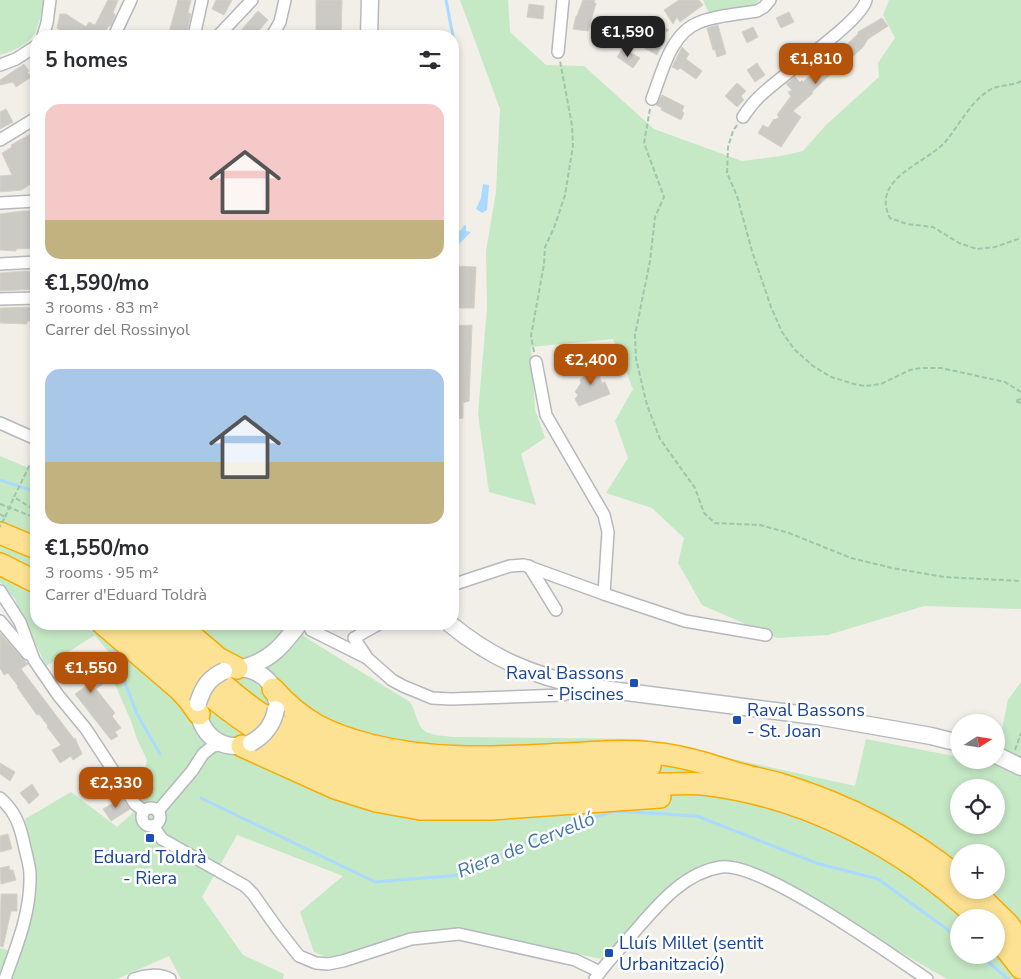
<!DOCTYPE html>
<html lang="en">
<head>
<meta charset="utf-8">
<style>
  body { margin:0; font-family:"Nunito Sans",sans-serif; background:#f2f2f3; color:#2b2b33; height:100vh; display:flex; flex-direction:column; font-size:19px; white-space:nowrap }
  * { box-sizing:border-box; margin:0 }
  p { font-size:16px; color:#7c7c81 }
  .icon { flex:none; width:28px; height:28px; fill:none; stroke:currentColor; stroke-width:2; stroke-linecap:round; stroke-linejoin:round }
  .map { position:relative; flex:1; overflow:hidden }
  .panel { position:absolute; left:30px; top:30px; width:429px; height:600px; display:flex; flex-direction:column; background:#fff; border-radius:20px; box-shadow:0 2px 8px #0003 }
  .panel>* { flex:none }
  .needle { width:32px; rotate:78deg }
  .controls { position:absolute; left:950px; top:714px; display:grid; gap:10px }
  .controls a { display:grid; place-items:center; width:55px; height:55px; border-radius:50%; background:#fff; box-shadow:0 2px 8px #0003; font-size:25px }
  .price { position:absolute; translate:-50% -42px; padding:0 11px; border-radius:10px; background:#b45309; color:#fff; font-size:16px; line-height:32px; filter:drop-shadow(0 1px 2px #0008) }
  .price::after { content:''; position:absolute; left:50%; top:30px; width:15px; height:11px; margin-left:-8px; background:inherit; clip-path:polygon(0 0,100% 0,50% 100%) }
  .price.active { background:#222; color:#fff }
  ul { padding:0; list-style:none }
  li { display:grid; align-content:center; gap:10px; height:265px; padding:0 15px }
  li span { display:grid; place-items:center; height:155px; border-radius:15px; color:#555 }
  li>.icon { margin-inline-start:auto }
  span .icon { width:90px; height:90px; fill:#fffc; stroke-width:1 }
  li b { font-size:21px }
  h2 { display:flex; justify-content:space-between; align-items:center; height:60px; padding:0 15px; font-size:21px }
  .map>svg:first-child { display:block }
  .green { fill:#c5e8c5; fill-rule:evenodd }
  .water { fill:#aadaff }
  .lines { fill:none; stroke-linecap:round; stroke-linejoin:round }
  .stream { stroke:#aadaff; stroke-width:3 }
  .building { fill:#cccac5; stroke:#d6d1c6 }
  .street-casing { stroke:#b5b8bc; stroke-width:14 }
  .secondary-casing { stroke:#b6babf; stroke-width:19 }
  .highway-casing { stroke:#f9ab00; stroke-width:24 }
  .path { stroke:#9cc7a9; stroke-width:2; stroke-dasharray:5 2.5; stroke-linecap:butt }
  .street { stroke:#fff; stroke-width:11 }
  .secondary { stroke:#fff; stroke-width:16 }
  .highway { stroke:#fde293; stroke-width:21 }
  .secondary-bridge-casing { stroke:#b6babf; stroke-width:19; stroke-linecap:butt }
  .path-bridge { stroke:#9cc7a9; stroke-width:2; stroke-dasharray:5 2.5; stroke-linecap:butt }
  .secondary-bridge { stroke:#fff; stroke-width:16 }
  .transit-dot { fill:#1a4fb4; stroke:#fff; stroke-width:2 }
  .labels { text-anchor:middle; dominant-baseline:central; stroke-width:5; stroke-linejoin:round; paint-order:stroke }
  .transit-label { font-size:18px; fill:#164399; stroke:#fff; text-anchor:start }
  .water-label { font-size:19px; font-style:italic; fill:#4174aa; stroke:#fff }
</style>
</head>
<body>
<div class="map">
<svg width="1021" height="979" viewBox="0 0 1021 979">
  <rect width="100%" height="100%" fill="#f1efe8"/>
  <!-- green -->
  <g class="green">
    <path d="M0 0H44C37 35 35 44 0 55Z"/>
    <path d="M460 0H508L510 32 546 65 584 66 654 129 742 161 781 156 803 151 826 125 879 77 878 63 895 38 883 15 889 0H1021V609L924 606 828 635 777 638 702 605 678 563 684 538 652 508 606 493 628 458 615 421 633 389 613 339 531 347 535 410 545 438 521 454 536 505 489 492 478 414 487 308 486 251 496 192 500 109Z"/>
    <path d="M703 0H759L753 6 709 13Z"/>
    <path d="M0 456 36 471V624H284L410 702C414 708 415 714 418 721 422 736 439 735 452 737L642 739 855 786 866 739 959 757V760H974L995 764 1008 700 1021 682V979H947L893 948 796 889 746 865 717 861 679 877 601 959 458 929 331 959 314 952 300 912 343 876 237 835 202 897 243 955 284 974 283 979H181L169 956 117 979H0V948L20 953 36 896 25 819 71 792 117 827 135 811 147 760 137 739 131 721 114 682 111 655 95 635 46 666 15 599 0 582ZM959 788H996V825H959ZM959 852H996V890H959ZM959 918H996V955H959Z"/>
  </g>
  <!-- water -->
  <g class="water">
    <path d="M483 184 489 185 487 210 482 213 476 209 481 198Z"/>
    <path d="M464 225 466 226V231L471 232 456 247 453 240 456 233 462 229Z"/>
  </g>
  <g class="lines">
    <!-- stream -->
    <g class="stream">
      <path d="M446 0 457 57V156L452 169"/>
      <path d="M0 480 36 492"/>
      <path d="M113 644 119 667 137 714 160 754"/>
      <path d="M119 666 127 655"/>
      <path d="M201 798 375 882 461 875 546 833 614 811 697 816 816 863 878 879 959 938"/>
      <path d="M980 955 1008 979"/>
    </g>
  </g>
  <!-- building -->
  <g class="building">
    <path d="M108 0H118L113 13 115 14V17L111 25 108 27 102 36H87L75 29 70 36 57 28 60 14H66L86 27 89 22 95 25Z"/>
    <path d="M178 0H191L188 13 191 14 186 36H168Z"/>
    <path d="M216 0H232L224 15 212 9Z"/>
    <path d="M316 0H342L341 36H316Z"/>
    <path d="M583 0H595L594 3H596L588 31 573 29 576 16H577Z"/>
    <path d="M679 0H699L703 5 680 22 677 17 673 24 664 10Z"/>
    <path d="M529 4 544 6 543 19 527 17Z"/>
    <path d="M258 11 268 20 254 36H250L242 29Z"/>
    <path d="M789 12 794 22 781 28 776 18Z"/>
    <path d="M882 18 888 26 868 39 863 47 849 60 853 64 843 73 838 67 812 92 813 93 793 111 801 117 781 147 758 133 763 125 768 128 774 119 775 120 779 117 777 115 791 96 788 92 792 90 786 84 795 77 800 82 802 80 803 82 831 55 833 56 839 50 840 51 858 34V32Z"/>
    <path d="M656 23 669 30 645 46 654 28Z"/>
    <path d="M718 25 726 54 717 57 715 50H713L707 28Z"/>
    <path d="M753 27 758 37 747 43 742 32Z"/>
    <path d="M664 41 657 55 644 48Z"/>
    <path d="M682 47 689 54 686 59 702 71 696 79 680 68 678 70 672 67Z"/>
    <path d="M623 48 640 58 633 68 617 57Z"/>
    <path d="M757 63 765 75 755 82 747 70Z"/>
    <path d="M24 64 29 71 27 72 31 77 16 87 13 82 0 85V80Z"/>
    <path d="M737 83 746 91 741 96 744 100 737 107 725 96Z"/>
    <path d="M662 95 684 106 682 111 684 113 681 120 661 110 662 108 656 105Z"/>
    <path d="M6 109 13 122 0 129V112Z"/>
    <path d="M36 131V180L22 190 0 192V176L12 175 2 153 12 147 11 145Z"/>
    <path d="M23 211H36V248L16 249V251L0 250V214Z"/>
    <path d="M456 266 476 267 474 308H455Z"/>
    <path d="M25 271 36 272V289L0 291V273Z"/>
    <path d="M36 307V321H27V324L0 323V308Z"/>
    <path d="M472 325 469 401 463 403V418L452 420V376H454L455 355H458V333L454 326Z"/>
    <path d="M594 362 602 383 605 382 610 394 579 406 575 399 578 395 575 392 581 383 580 380 584 376 583 372 587 365Z"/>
    <path d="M0 633 25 661 28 664 21 669 74 739 75 738 82 754 73 760 71 756 60 763 52 750 61 745 47 727 48 726 39 714 37 715 17 687 18 686 8 673 4 675 0 668Z"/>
    <path d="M82 653 96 677 97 676 103 684 96 689 115 713 112 716 121 728 115 732 118 736 111 740 75 694 88 685 80 672 65 681 57 668Z"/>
    <path d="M0 763 15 772 10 781 0 774Z"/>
    <path d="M32 784 39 795 29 804 20 793Z"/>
    <path d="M122 798 130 809 111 821 103 809Z"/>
    <path d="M8 834 12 849 0 852V836Z"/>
    <path d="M9 866 10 870H13L16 880 1 884 0 868Z"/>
    <path d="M1 894H17V911H11L3 947 0 946Z"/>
  </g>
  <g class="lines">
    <!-- street casing -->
    <g class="street-casing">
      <g id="street">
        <path d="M43 36 47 23 50 0"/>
        <path d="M114 36 131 0"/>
        <path d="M194 36 202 0"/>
        <path d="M218 36 252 0"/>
        <path d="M272 36 280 22 285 0"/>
        <path d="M558 52 563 0"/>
        <path d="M0 65 16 59 36 46"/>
        <path d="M652 99C662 73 670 33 700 22 717 15 739 14 757 11L764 7 770 0"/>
        <path d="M743 117C747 111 752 104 757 99 776 78 862 22 866 0"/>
        <path d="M0 140 36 118"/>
        <path d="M0 203 36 201"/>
        <path d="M0 264 36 262"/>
        <path d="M0 299 36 298"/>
        <path d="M536 362 546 415 604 515 608 532 604 594"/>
        <path d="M0 423 36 439"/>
        <path d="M529 566 556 610"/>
        <path d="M452 585 510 566 524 565 604 594 685 621 766 635"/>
        <path d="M0 591 20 622 34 660 58 695 86 729 135 804 144 811"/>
        <path d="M0 621 28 654"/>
        <path d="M311 630 367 658 392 680 403 686 432 698 451 699 563 695 586 687"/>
        <path d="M366 656 354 638 379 624"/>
        <path d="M0 798C15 811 20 825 24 844 26 854 30 865 30 875 31 912 17 945 5 979"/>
        <circle cx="151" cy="817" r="9"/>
        <path d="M158 811 192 771 203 754 213 746 224 744"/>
        <path d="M153 826 162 839 245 886 253 894 277 928 299 956 316 963 328 964 343 961 411 939 459 934 575 960 600 972"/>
        <path d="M134 979C145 975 160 973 170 979"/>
        <path d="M595 979C605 964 618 951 629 938 654 910 681 873 721 867 760 861 890 954 927 979"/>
      </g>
    </g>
    <!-- secondary casing -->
    <g class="secondary-casing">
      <g id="secondary">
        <path d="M369 36 370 0"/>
        <path d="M450 624C492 659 534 676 587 687L823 717 931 736 959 743"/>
        <path d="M243 668C271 660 282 646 299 624"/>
        <path d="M226 670C248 664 273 675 276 699"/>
        <path d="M198 703C197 733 222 754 251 743"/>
        <path d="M996 755 1021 767"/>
      </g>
    </g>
    <!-- highway casing -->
    <g class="highway-casing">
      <g id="highway">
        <path d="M0 533 36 548"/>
        <path d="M0 564 36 582"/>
        <path d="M103 624 180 690 189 700 199 714"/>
        <path d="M128 624C158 649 186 676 217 701 263 738 317 766 375 781 436 798 499 791 562 788 596 786 631 784 665 784 678 784 691 783 703 784 806 796 903 847 978 918"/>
        <path d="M155 624C188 651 221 686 255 710 301 741 354 762 409 771 448 777 490 774 530 772 570 770 610 767 650 766"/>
        <path d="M178 624 218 658 237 668"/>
        <path d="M273 689C302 722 328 734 370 745 438 762 499 757 568 754 592 753 616 750 640 752 676 754 702 762 736 773 750 777 765 780 780 784 845 804 906 834 959 878"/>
        <path d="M242 746 335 788 376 801 420 809H491L660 797"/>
        <path d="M973 890 1007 923 1021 941"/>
        <path d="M996 936 1021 968"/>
      </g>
    </g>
    <!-- path -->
    <g class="path">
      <path d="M1021 81C1011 87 997 84 988 91 970 103 959 125 946 141 926 164 870 178 890 218L907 224 933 227 959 243 977 249 995 247 1021 238"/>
      <path d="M650 109 644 143 664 197 655 217 650 261 635 335 636 359 647 405 660 439 695 488 704 513 715 523 760 525 789 533 851 558 892 568 944 577 1021 581"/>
      <path d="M737 125 733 131 728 147 727 173 737 196 752 251 771 307 782 332 794 349 813 366 831 377 854 384 865 386 881 384 910 370 921 368H941L1005 382 1021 392"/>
      <path d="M534 352 531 336 544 264 545 247 554 228 565 195 573 146 572 125 560 61"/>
      <path d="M1021 399 1015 401 1021 403"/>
      <path d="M36 452 14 497 36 511"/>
      <path d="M5 517 14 497"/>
      <path d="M1015 750 1021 733"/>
    </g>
    <!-- street -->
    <use href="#street" class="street"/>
    <!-- secondary -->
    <use href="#secondary" class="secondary"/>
    <!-- highway -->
    <use href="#highway" class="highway"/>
    <!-- secondary-bridge casing -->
    <g class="secondary-bridge-casing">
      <g id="secondary-bridge">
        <path d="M198 703C203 687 209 678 224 671"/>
        <path d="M251 743C265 735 273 725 276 709"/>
      </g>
    </g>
    <!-- path-bridge -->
    <g class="path-bridge">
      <path d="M0 504 36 518"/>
      <path d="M0 514 5 517 0 527"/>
    </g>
    <!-- secondary-bridge -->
    <use href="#secondary-bridge" class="secondary-bridge"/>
  </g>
  <!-- markers -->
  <g class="transit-dot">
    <rect x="629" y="678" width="10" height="10" rx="2.5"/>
    <rect x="732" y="715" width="10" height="10" rx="2.5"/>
    <rect x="145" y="833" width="10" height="10" rx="2.5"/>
    <rect x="604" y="948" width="10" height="10" rx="2.5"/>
  </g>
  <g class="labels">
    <!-- transit labels -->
    <g class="transit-label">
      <text x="624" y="673" text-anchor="end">Raval Bassons<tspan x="624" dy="21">- Piscines</tspan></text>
      <text x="747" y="710">Raval Bassons<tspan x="747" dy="21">- St. Joan</tspan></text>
      <text x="150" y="857" text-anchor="middle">Eduard Toldrà<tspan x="150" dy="21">- Riera</tspan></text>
      <text x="619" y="943">Lluís Millet (sentit<tspan x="619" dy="21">Urbanització)</tspan></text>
    </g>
    <!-- water labels -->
    <g class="water-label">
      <text transform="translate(526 845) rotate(-22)">Riera de Cervelló</text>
    </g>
  </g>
</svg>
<div class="controls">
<a><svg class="needle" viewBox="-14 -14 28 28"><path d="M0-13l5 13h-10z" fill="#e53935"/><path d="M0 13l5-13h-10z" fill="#7c7c81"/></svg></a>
<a><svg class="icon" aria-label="locate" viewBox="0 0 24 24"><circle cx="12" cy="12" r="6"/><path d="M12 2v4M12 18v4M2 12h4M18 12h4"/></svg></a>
<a>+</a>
<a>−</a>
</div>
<b class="price active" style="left:628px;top:58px">€1,590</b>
<b class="price" style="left:816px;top:85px">€1,810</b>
<b class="price" style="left:591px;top:386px">€2,400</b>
<b class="price" style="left:91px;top:694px">€1,550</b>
<b class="price" style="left:116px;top:809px">€2,330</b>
<section class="panel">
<h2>5 homes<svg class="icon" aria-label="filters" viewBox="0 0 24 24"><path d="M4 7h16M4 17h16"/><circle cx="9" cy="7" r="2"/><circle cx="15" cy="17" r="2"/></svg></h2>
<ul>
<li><span style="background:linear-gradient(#f6c9c9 75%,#c2b280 0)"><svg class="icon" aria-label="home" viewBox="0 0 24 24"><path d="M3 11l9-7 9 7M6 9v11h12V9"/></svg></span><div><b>€1,590/mo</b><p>3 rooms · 83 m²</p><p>Carrer del Rossinyol</p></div></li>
<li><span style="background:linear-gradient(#a9c7e8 60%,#c2b280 0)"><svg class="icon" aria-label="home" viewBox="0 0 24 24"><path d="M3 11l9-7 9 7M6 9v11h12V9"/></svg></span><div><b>€1,550/mo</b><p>3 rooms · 95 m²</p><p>Carrer d'Eduard Toldrà</p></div></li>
</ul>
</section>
</div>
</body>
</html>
